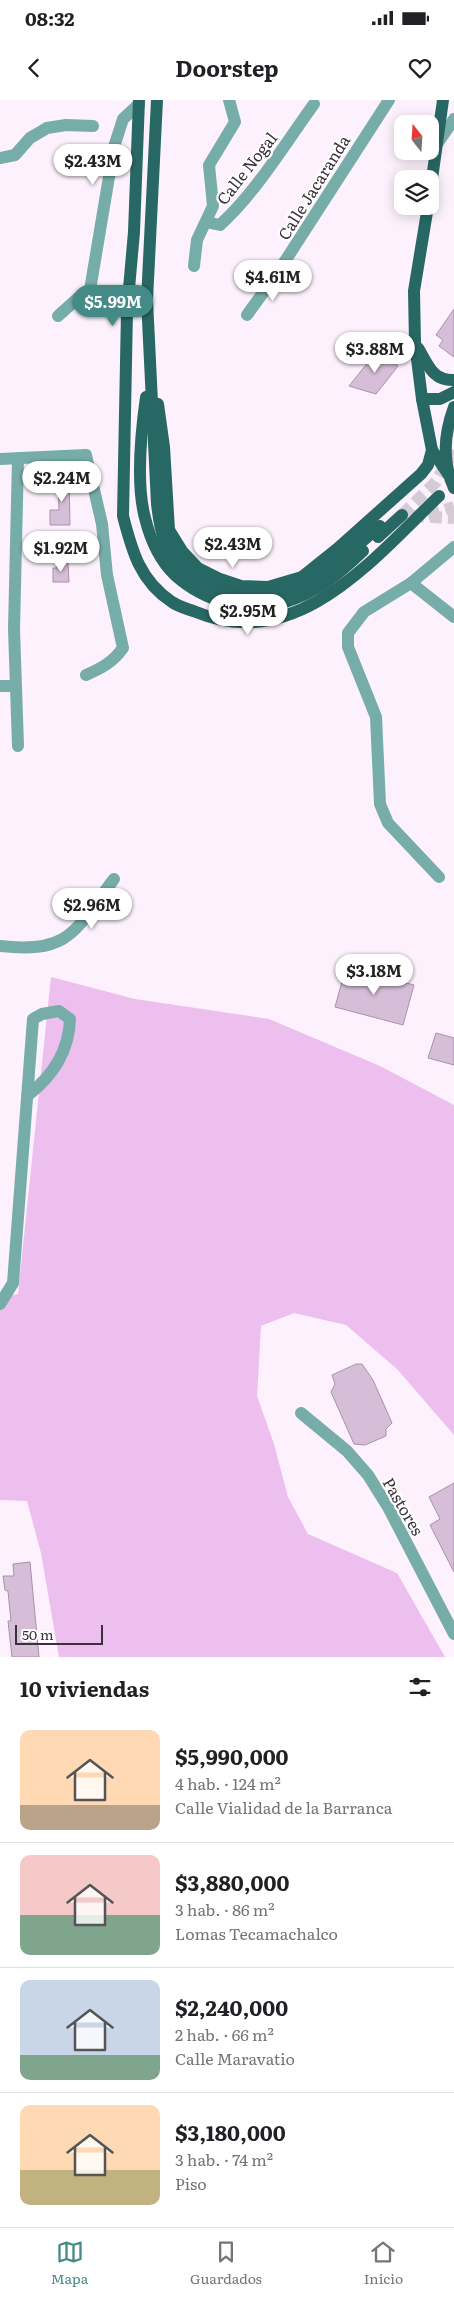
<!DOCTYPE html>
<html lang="es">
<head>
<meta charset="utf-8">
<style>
  body { margin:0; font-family:Literata,serif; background:#f6f6f6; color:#202124; height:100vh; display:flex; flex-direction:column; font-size:19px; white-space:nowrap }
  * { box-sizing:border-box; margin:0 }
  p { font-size:16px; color:#757577 }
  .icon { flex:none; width:28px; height:28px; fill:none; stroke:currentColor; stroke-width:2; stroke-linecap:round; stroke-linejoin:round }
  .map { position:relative; height:1557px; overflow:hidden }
  .drawer { display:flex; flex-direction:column; background:#fff; flex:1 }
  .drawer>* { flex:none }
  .needle { width:32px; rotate:343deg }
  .fabs { position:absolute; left:394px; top:15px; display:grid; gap:10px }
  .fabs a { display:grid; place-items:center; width:45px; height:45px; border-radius:10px; background:#fff; box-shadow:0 2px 12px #0003; font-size:25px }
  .scale { position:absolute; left:15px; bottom:12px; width:88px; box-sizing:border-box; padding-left:5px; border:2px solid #3b313b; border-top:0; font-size:14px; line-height:18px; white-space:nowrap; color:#3b313b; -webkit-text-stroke:4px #fff; paint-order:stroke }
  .price { position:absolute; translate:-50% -42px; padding:0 11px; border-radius:18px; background:#fff; color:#222; font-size:16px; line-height:32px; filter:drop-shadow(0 1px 2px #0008) }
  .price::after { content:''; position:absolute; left:50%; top:30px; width:15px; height:11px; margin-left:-8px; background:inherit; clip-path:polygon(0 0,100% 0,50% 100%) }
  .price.selected { background:#448b87; color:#fff }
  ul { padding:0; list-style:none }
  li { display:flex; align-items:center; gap:15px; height:125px; padding:0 20px }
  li+li { border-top:1px solid #e0e0e0 }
  li span { display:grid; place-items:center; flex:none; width:140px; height:100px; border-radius:10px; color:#555 }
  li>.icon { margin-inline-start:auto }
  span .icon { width:60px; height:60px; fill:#fffc; stroke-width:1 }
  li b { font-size:21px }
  h2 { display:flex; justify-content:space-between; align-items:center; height:60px; padding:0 20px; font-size:21px }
  .status { display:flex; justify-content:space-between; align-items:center; height:35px; padding:0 25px; background:#fff; direction:ltr }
  .status svg { height:14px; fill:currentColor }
  header { display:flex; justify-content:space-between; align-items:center; height:65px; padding:0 20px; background:#fff; font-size:22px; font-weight:700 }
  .tabs { display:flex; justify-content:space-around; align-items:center; height:70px; border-top:1px solid #e0e0e0; background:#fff; font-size:14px; color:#757577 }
  .tabs a { display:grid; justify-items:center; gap:2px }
  .tabs .selected { color:#448b87 }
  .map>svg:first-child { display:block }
  .green { fill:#edbfee }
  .building { fill:#d7bed8; stroke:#a991aa }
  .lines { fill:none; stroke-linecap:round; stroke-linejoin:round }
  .major-tunnel { stroke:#d5cbd5; stroke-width:12; stroke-dasharray:12 6; stroke-linecap:butt }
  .minor { stroke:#77ada8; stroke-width:12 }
  .major { stroke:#286864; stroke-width:12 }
  .labels { text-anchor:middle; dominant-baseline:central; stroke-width:4.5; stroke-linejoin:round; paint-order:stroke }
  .street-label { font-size:16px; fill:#3b313b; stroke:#fff }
</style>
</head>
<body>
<div class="status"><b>08:32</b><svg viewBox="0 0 49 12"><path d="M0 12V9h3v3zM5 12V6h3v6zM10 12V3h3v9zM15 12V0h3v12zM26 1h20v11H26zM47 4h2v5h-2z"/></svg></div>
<header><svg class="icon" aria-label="back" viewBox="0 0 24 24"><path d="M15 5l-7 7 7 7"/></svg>Doorstep<svg class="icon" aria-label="heart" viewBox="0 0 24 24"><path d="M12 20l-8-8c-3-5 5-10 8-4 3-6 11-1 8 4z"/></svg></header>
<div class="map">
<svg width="454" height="1557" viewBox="0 0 454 1557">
  <rect width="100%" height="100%" fill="#fcf1fc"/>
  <!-- green -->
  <path class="green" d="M51 877 135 899 269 919 380 966 454 1005V1335L397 1269 346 1225 294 1213 261 1226 257 1296 274 1344 288 1397 308 1434 397 1473 445 1557H59L41 1453 27 1401 0 1400V1198L18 1194Z"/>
  <!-- building -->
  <g class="building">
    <path d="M454 209V257L439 246 443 240 436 235Z"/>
    <path d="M378 250 398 266 376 294 349 286Z"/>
    <path d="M58 374H69L70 425H50V410H59Z"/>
    <path d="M68 463 69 482H53V468H57V464Z"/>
    <path d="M346 867 414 885 403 925 335 907Z"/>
    <path d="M436 933 454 938V965L428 958Z"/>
    <path d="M356 1264H362L373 1280 392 1323 386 1329V1336L365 1345 354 1344 331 1292 335 1284 332 1275Z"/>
    <path d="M454 1383V1472L430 1425 440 1419 429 1397Z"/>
    <path d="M30 1462 39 1557H12L8 1521H11L8 1491 5 1490 3 1476H14L13 1464Z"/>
  </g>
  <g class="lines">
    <!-- major-tunnel -->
    <g class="major-tunnel">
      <path d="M402 415 436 382 454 350"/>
      <path d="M428 415 454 407"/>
      <path d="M412 416 454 418"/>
    </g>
    <!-- minor -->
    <g class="minor">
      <path d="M437 44 454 19"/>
      <path d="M0 58 15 55 30 38 47 28 66 25 93 26"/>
      <path d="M206 122 220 125C257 91 284 45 314 4"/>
      <path d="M194 166 197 140 213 106 209 65 235 22 229 0"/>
      <path d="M247 215 278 172 389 0"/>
      <path d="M58 216 78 198 89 196 114 47 123 19 139 4"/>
      <path d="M0 359 86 355 102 424 107 475 123 548C113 562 102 568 86 575"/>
      <path d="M411 483 454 517"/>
      <path d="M0 586H15"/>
      <path d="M18 646 14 529 18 358"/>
      <path d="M439 777 388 723 380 704 376 617 348 547V533L364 512 411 483 454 447"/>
      <path d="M0 846C71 854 75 830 114 779"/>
      <path d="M0 1204 13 1183 33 919 42 914 59 911 70 919C69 952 53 976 27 996"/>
      <path d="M301 1313 347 1351 368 1375 388 1407 454 1534"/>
    </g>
    <!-- major -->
    <g class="major">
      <path d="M139 0 134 132 127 211 123 416C132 451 140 481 172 502 179 507 188 509 196 512 297 554 374 458 439 396"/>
      <path d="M157 0 147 200 157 404C159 420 161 437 170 451 196 495 259 507 302 486 331 471 355 447 380 426"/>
      <path d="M430 93 443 0"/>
      <path d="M428 106 414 191 415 243 422 299 432 350 448 374"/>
      <path d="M418 248C428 264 432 281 454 280"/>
      <path d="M146 297C141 332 136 384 145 418 150 438 160 461 175 475 204 501 247 514 285 502 318 492 339 474 363 451"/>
      <path d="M422 299H440L454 292"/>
      <path d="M158 304 164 347 169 430 182 451 198 468 220 479 241 486 268 487 302 477 337 449 421 374 428 365 432 350"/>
      <path d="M454 307C444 334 442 362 454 388"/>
      <path d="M378 437 402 415"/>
    </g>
  </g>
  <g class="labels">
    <!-- street labels -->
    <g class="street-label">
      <text transform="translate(246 68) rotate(-52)">Calle Nogal</text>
      <text transform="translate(313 87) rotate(-58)">Calle Jacaranda</text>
      <text transform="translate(404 1406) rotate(60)">Pastores</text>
    </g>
  </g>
</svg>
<div class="fabs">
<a><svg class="needle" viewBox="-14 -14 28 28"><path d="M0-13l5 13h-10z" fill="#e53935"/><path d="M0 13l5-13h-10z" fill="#757577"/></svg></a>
<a><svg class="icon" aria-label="layers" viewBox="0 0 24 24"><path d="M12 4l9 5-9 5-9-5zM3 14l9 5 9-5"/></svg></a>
</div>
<div class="scale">50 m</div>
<b class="price" style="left:93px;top:86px">$2.43M</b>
<b class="price" style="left:273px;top:202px">$4.61M</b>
<b class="price selected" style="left:113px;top:227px">$5.99M</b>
<b class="price" style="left:375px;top:274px">$3.88M</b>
<b class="price" style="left:62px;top:403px">$2.24M</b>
<b class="price" style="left:233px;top:469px">$2.43M</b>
<b class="price" style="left:61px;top:473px">$1.92M</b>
<b class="price" style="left:248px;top:536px">$2.95M</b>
<b class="price" style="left:92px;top:830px">$2.96M</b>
<b class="price" style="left:374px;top:896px">$3.18M</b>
</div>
<section class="drawer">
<h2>10 viviendas<svg class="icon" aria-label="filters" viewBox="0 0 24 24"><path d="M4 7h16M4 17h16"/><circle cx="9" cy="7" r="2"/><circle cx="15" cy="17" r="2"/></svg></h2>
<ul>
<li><span style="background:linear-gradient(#ffd9b3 75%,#b9a48a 0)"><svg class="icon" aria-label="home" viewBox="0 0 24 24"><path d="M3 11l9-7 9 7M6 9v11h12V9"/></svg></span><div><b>$5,990,000</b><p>4 hab. · 124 m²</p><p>Calle Vialidad de la Barranca</p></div></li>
<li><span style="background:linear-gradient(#f6c9c9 60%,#7fa58c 0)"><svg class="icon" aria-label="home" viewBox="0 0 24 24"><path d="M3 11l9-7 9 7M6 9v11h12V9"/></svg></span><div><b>$3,880,000</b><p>3 hab. · 86 m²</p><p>Lomas Tecamachalco</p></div></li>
<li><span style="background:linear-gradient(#c9d6e8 75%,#7fa58c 0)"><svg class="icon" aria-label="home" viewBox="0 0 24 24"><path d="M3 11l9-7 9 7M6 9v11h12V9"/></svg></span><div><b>$2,240,000</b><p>2 hab. · 66 m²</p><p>Calle Maravatio</p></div></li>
<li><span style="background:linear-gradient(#ffd9b3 65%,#c2b280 0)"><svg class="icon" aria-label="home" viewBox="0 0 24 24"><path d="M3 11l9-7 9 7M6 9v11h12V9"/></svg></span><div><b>$3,180,000</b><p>3 hab. · 74 m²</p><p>Piso</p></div></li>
</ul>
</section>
<nav class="tabs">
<a class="selected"><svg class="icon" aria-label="map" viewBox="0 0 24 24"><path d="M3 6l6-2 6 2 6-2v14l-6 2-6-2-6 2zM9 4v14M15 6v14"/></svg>Mapa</a>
<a><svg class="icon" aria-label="saved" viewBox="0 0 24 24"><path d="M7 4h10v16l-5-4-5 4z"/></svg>Guardados</a>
<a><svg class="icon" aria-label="home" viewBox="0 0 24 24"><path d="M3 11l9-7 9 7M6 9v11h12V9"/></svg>Inicio</a>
</nav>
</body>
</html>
